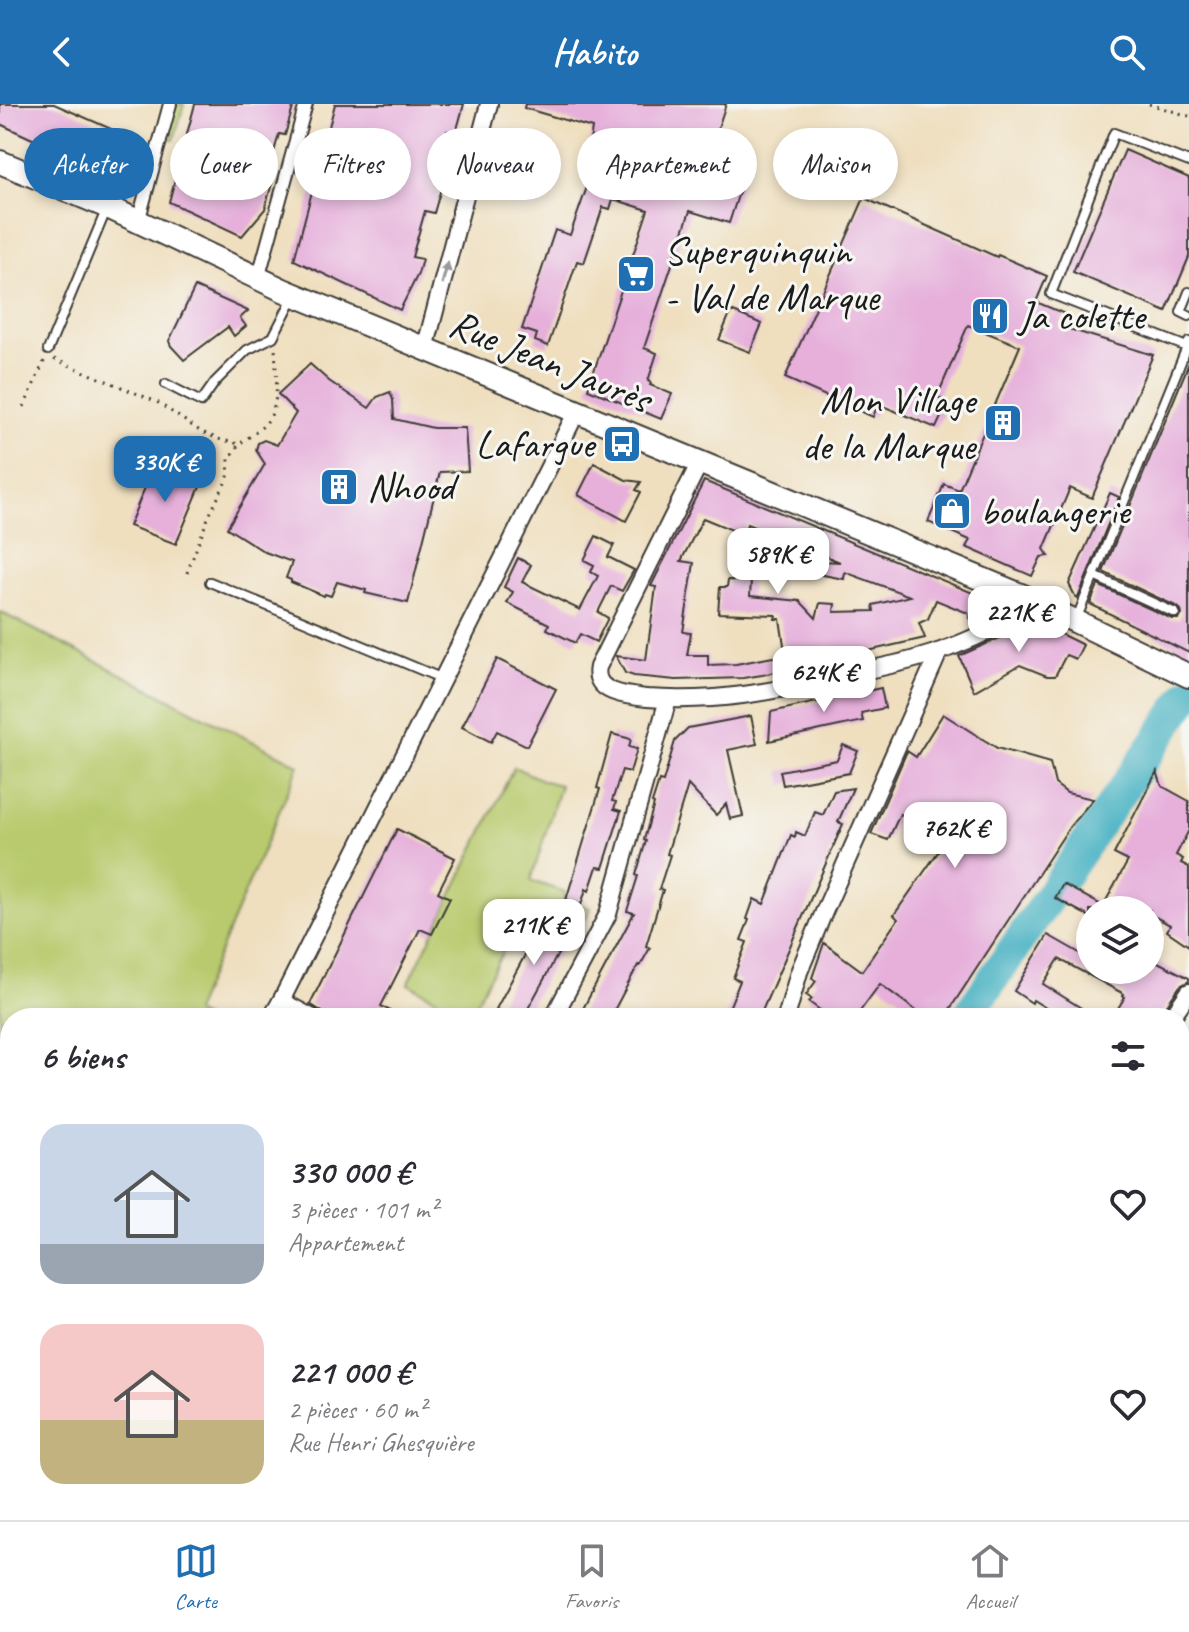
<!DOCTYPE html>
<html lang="fr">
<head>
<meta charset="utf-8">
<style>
  body { margin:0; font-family:Caveat,sans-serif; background:#f2f2f3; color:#2b2b33; height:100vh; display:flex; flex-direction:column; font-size:30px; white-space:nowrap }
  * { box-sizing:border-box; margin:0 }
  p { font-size:26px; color:#7c7c81 }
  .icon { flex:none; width:44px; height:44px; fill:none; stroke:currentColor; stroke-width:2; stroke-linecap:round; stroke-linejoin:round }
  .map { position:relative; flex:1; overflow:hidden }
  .drawer { position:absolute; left:0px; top:904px; width:1190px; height:512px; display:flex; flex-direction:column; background:#fff; border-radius:32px 32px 0 0; box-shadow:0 4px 12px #0003 }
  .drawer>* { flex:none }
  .banner { position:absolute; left:24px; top:24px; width:1142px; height:72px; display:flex; gap:16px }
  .fabs { position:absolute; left:1076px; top:792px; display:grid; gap:16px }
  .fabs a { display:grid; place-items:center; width:88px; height:88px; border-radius:50%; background:#fff; box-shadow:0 4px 12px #0003; font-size:40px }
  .price { position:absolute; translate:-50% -68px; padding:0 18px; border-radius:16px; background:#fff; color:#222; font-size:26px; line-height:52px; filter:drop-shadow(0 2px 4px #0008) }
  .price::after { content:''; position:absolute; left:50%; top:48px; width:24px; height:18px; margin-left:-12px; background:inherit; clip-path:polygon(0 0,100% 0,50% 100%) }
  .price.active { background:#1f6fb2; color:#fff }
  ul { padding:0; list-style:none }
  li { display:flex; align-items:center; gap:24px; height:200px; padding:0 40px }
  li span { display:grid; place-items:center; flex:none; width:224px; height:160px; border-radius:24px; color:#555 }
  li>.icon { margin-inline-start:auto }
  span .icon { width:96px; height:96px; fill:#fffc; stroke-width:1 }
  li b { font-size:34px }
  h2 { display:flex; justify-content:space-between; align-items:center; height:96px; padding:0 40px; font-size:34px }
  .tag { padding:0 28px; border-radius:36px; background:#fff; box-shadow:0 4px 12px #0003; font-size:28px; line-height:72px }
  .tag.active { background:#1f6fb2; color:#fff }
  header { display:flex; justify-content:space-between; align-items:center; height:104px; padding:0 40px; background:#1f6fb2; color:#fff; font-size:36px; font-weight:700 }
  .menu { display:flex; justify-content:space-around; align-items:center; height:112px; border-top:2px solid #e1e1e2; background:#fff; font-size:22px; color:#7c7c81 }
  .menu a { display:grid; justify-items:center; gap:4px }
  .menu .active { color:#1f6fb2 }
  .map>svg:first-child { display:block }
  .green { fill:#b8ca6d; stroke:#6a7344; stroke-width:2 }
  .forest { fill:#92ae60; stroke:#57653e; stroke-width:2 }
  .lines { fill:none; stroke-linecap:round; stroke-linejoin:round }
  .river { stroke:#44b1c2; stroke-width:32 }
  .building { fill:#e6b0db; fill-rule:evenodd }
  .service-casing { stroke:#3c3934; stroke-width:12 }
  .pedestrian-casing { stroke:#3c3934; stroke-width:16 }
  .minor-casing { stroke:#3c3934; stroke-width:20 }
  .tertiary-casing { stroke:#3c3934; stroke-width:24 }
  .secondary-casing { stroke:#3c3934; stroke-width:26 }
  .path { stroke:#3c3934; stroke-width:3; stroke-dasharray:2 6; stroke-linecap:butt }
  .service { stroke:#fff; stroke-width:8 }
  .pedestrian { stroke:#fff; stroke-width:12 }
  .minor { stroke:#fff; stroke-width:16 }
  .tertiary { stroke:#fff; stroke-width:20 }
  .secondary { stroke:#fff; stroke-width:22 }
  .oneway { fill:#999 }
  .labels { text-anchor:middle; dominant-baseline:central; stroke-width:6; stroke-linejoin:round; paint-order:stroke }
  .poi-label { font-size:40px; fill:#1c1c1c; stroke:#f6f6f2; text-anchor:start }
  .street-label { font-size:40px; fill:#1c1c1c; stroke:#f6f6f2 }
</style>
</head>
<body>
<header><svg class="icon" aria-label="back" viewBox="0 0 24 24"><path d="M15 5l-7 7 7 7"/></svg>Habito<svg class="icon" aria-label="search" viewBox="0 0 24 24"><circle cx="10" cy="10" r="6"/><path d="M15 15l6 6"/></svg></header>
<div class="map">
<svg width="1189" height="1416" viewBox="0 0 1189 1416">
  <rect width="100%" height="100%" fill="#f6f6f2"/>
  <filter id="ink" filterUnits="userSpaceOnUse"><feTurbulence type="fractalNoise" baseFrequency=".0125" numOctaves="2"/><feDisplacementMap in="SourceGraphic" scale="16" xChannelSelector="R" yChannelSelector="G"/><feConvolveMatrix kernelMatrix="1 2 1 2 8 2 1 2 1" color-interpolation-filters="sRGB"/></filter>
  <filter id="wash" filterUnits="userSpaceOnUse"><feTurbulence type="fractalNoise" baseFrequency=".006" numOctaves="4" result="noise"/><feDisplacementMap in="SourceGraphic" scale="32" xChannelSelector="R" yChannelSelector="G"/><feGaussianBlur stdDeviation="1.8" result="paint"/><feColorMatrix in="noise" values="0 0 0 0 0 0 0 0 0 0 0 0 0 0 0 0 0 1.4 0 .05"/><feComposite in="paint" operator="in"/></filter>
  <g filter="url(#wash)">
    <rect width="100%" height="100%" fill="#efdfbf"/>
    <!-- green -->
    <g class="green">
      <path d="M175 0H184L174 36 165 33Z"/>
      <path d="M0 508 299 661 194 908 204 914H10V1331L0 1327Z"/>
      <path d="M514 663 544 677 560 681 531 777 565 788 564 796 590 804 586 814 560 801 527 802 469 912 408 880Z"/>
      <path d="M173 1406H559L554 1416H186Z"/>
    </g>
    <!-- forest -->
    <path class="forest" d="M0 1327 10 1331V1392L0 1407Z"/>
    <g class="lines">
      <!-- river -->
      <path class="river" d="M966 914 1189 589"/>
    </g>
    <g id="blocks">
      <!-- building -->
      <g class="building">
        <path d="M0 0H54L132 34 117 74 0 20Z"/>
        <path d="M195 0H294L285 31 279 30 267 73 273 75 265 105 242 132 169 98Z"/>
        <path d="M335 0H464L456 29 447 27 435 71 444 74 434 109 425 107 412 153 422 155 418 170 400 206 294 156Z"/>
        <path d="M525 0H726L711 45 749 58 729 119 690 107 644 244 657 249 648 277 651 279 650 281 672 290 661 315 588 285 648 106 613 95 610 105 603 103 584 159 577 157 548 242 535 237 537 230 522 225 555 126 570 131 594 63 583 59 589 44 592 24 524 4Z"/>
        <path d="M1125 46 1189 74V153L1166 208 1073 168Z"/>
        <path d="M864 94 997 153 998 151 1047 172 1036 198 1065 210 1059 222 1153 251 1092 394 1070 384 1044 445 1049 452 1041 453 1032 472 966 443 970 436 928 418 944 380 959 386 1020 242 968 221 937 293 948 298 936 324 878 300 873 313 785 274Z"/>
        <path d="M195 183 248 207 240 214 246 222 234 232 228 223 184 256 171 242 169 237Z"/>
        <path d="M731 207 762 220 750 248 719 236Z"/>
        <path d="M1189 259V549L1090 500 1098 481 1172 515H1178L1182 511 1181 506 1178 503 1103 468Z"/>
        <path d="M310 260 329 277 369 304 377 293 390 288 393 296 394 315 433 324H465L468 367 440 368 408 499 365 489 366 486 337 478 331 492 325 490 324 492 291 478V476L286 474 292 458 265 448 227 424 265 360 256 346 258 339 264 336 277 341 296 309 278 290Z"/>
        <path d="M155 359 202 378 176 440 129 422Z"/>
        <path d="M594 359 626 376 641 378 636 386 641 388 626 417 578 391Z"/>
        <path d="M704 377 997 499 994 508 971 517 968 509 936 496 928 515 919 519 925 534 762 571 743 574 676 576 634 572 625 569 616 552 646 556 656 483 651 482ZM703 414 744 431 747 420 840 458 768 454 767 469 796 471 797 466 844 475 845 468 910 492 873 501 874 507 834 508 835 500 820 499 816 514 800 497 750 492 751 477 728 476 727 483H720L718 509 776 511 775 515H780L786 554 773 553 736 560 708 561V551H687L691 529 683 528 694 459 681 457Z"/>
        <path d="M1110 389 1119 393 1078 494 1075 492 1069 480Z"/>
        <path d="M596 432 614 441 608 453 634 466 622 487 611 482 598 508 608 514 596 538 580 530 575 539 547 525 549 520 507 499 513 488 504 483 518 454 531 461 522 478 580 506 598 472 591 468 594 461 584 456Z"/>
        <path d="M1036 518 1083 541 1076 555 1066 551 1055 572H1047L1020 561 974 587 959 552Z"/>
        <path d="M497 555 556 585 527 642 497 627 491 638 462 623Z"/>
        <path d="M881 584 885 604 861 609 863 617 769 637 771 608Z"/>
        <path d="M943 610 997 644 1050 659 1055 680 1067 689 1093 695 1070 722 944 914H926L880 880 855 914H831L809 898 812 895 806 891 816 877 812 874 824 839 862 867 898 815 894 811 945 738 900 710 888 736 871 730 907 647 916 653Z"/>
        <path d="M751 612 757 640 728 646 743 712 730 715 726 700 716 711 688 681 667 750 670 751 659 785 663 786 646 842 650 844 640 862 638 861 610 914H578L634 809 627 807 638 772 636 771 646 737 644 736 654 700 652 699 659 677 663 678 675 637 688 624Z"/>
        <path d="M612 630 631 635 629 643 637 645 630 668 622 666 612 697 616 698 614 705 621 707 603 764 597 763 589 787 586 785 581 801 566 796 600 685 597 684Z"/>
        <path d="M843 641 858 647 849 669 783 681 780 667 837 656Z"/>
        <path d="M1157 667 1162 682 1189 697V726L1176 751 1183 755 1181 759 1189 763V842L1167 827 1170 821 1150 810V806H1090V813L1055 794 1063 780 1103 802 1128 757 1114 750Z"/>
        <path d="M853 684 838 718 843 720 759 914H725L740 877 733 874 747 838 741 836 749 816 747 815 754 795 764 800 791 731 795 733 796 728 805 732 815 708 823 711 834 687Z"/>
        <path d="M397 725 455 754 438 788 450 794 432 830 420 825 381 902 403 914H332L310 900Z"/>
        <path d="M548 808 565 818 561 824 570 828 524 912 516 908 513 914 496 905Z"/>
        <path d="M1048 831 1090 855V866H1150V854L1189 874V877L1180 882 1162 908 1160 914H1112L1125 893 1123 892 1124 890 1059 855 1043 880 1097 914H1062L1033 896 1032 899 1014 887Z"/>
      </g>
    </g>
  </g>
  <g filter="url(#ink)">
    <use href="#blocks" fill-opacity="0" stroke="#3c3934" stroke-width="2"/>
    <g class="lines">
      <!-- service casing -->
      <g class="service-casing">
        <g id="service">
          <path d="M1189 188 1181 208 1189 212"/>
          <path d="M1187 243 1051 190 1114 29 1189 58"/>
          <path d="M48 246 107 104"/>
          <path d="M166 280 201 298 215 278 247 246 273 233 294 192"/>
          <path d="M1094 472 1175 509"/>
          <path d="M210 478 443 575"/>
          <path d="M1076 516 1189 238"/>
          <path d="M121 1406 135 1416"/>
          <path d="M882 1416 884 1414 888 1416"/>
        </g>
      </g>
      <!-- pedestrian casing -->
      <g class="pedestrian-casing">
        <g id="pedestrian">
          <path d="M138 118 170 0"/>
          <path d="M258 175 306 0"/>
        </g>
      </g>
      <!-- minor casing -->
      <g class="minor-casing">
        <g id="minor">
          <path d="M425 245 489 0"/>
          <path d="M700 358 598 563C592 589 628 592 647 594 716 599 772 588 839 572 867 566 895 561 922 553 943 547 990 529 1006 516 1014 510 1018 501 1023 492"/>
          <path d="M281 897 313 914"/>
          <path d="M271 914 281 897 577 307"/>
          <path d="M553 914 608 810 668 595"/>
          <path d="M786 914 799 868 824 808 939 548"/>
          <path d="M1171 914 1189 888"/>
          <path d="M0 1339 10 1323"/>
          <path d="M1180 1388 1189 1393"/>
        </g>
      </g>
      <!-- tertiary casing -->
      <g class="tertiary-casing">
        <g id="tertiary">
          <path d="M1180 1205 1189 1191"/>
          <path d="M1055 1416 1060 1406"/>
        </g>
      </g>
      <!-- secondary casing -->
      <g class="secondary-casing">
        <path id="secondary" d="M0 58 108 103 283 186 1023 492 1189 572"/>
      </g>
      <!-- path -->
      <g class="path">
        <path d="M1149 0 1189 12"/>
        <path d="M54 255 157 298 200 327 218 335 239 340C249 333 262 325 269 315 280 298 276 264 275 245"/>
        <path d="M24 303 45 255"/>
        <path d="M187 469 208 414 228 373 229 355 239 340"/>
        <path d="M188 1406 204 1416"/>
        <path d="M318 1406 322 1416"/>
        <path d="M401 1406 414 1411 435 1406"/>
        <path d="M446 1406 467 1410 479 1416"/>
        <path d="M527 1416 533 1406"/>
      </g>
      <!-- service -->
      <use href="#service" class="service"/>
      <!-- pedestrian -->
      <use href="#pedestrian" class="pedestrian"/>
      <!-- minor -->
      <use href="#minor" class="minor"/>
      <!-- tertiary -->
      <use href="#tertiary" class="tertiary"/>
      <!-- secondary -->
      <use href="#secondary" class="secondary"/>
    </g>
    <!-- one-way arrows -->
    <defs><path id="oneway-solid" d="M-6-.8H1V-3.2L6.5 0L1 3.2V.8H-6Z" transform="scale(2)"/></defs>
    <use class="oneway" href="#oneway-solid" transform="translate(445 169) rotate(-75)"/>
  </g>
  <!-- icons -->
  <defs>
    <g id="supermarket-square" transform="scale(2)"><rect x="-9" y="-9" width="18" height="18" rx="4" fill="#1f6fb2" stroke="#f6f6f2"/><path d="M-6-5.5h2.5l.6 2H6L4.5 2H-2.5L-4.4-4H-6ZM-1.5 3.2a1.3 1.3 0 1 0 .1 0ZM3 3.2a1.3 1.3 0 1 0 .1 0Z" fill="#fff"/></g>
    <g id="restaurant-square" transform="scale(2)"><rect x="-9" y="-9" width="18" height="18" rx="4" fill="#1f6fb2" stroke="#f6f6f2"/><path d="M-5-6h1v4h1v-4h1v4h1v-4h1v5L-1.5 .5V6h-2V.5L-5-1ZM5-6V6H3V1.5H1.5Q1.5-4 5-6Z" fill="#fff"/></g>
    <g id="building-square" transform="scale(2)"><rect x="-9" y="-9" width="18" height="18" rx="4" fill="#1f6fb2" stroke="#f6f6f2"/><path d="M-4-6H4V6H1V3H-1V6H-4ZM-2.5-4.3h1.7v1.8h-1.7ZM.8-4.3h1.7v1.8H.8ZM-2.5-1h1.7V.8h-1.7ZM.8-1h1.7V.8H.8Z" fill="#fff"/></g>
    <g id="bus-square" transform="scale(2)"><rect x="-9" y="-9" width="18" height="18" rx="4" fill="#1f6fb2" stroke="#f6f6f2"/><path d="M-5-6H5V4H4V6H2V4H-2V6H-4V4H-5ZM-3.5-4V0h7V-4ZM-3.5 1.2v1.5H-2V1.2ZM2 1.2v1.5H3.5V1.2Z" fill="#fff"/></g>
    <g id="shop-square" transform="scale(2)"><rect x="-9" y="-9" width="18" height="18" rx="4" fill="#1f6fb2" stroke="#f6f6f2"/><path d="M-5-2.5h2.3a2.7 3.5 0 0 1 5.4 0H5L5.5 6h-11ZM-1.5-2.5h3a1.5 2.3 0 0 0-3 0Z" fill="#fff"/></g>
  </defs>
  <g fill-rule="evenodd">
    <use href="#supermarket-square" x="636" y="170"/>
    <use href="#restaurant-square" x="990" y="212"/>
    <use href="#building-square" x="1003" y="319"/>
    <use href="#bus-square" x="622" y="340"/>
    <use href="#building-square" x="339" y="383"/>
    <use href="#shop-square" x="952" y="407"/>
  </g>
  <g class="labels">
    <!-- poi labels -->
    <g class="poi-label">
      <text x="664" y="147">Superquinquin<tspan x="664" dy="46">- Val de Marque</tspan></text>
      <text x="1018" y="212">Ja colette</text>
      <text x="975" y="296" text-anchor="end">Mon Village<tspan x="975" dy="46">de la Marque</tspan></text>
      <text x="594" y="340" text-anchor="end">Lafargue</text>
      <text x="367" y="383">Nhood</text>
      <text x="980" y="407">boulangerie</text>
    </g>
    <!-- street labels -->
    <g class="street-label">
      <text transform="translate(550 257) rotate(22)">Rue Jean Jaurès</text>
    </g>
  </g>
</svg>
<div class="fabs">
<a><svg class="icon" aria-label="layers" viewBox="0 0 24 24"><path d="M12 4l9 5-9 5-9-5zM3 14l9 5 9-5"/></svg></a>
</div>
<b class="price active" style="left:165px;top:400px">330K €</b>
<b class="price" style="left:778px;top:492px">589K €</b>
<b class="price" style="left:1019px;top:550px">221K €</b>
<b class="price" style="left:824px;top:610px">624K €</b>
<b class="price" style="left:955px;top:766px">762K €</b>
<b class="price" style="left:534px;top:863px">211K €</b>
<div class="banner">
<a class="tag active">Acheter</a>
<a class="tag">Louer</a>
<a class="tag">Filtres</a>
<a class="tag">Nouveau</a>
<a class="tag">Appartement</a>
<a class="tag">Maison</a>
</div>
<section class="drawer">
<h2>6 biens<svg class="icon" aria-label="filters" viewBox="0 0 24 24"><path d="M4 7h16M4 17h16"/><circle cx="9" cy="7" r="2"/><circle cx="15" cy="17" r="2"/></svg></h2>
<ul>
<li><span style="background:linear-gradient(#c9d6e8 75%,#9aa5b1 0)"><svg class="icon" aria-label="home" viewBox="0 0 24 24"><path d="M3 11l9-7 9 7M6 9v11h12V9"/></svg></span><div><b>330 000 €</b><p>3 pièces · 101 m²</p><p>Appartement</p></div><svg class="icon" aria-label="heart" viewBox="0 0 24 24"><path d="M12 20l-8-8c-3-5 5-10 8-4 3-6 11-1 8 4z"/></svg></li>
<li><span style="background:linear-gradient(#f6c9c9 60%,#c2b280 0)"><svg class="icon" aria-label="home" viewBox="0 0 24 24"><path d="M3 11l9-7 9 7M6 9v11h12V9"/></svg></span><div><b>221 000 €</b><p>2 pièces · 60 m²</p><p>Rue Henri Ghesquière</p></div><svg class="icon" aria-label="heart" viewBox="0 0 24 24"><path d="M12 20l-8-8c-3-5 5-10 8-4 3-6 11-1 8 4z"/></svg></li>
</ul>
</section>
</div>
<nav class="menu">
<a class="active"><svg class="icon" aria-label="map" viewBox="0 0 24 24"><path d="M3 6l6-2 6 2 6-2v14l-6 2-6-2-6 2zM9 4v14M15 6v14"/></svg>Carte</a>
<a><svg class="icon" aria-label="saved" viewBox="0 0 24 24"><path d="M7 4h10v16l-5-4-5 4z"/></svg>Favoris</a>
<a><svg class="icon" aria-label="home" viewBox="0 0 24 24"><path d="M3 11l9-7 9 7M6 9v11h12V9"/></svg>Accueil</a>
</nav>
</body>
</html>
